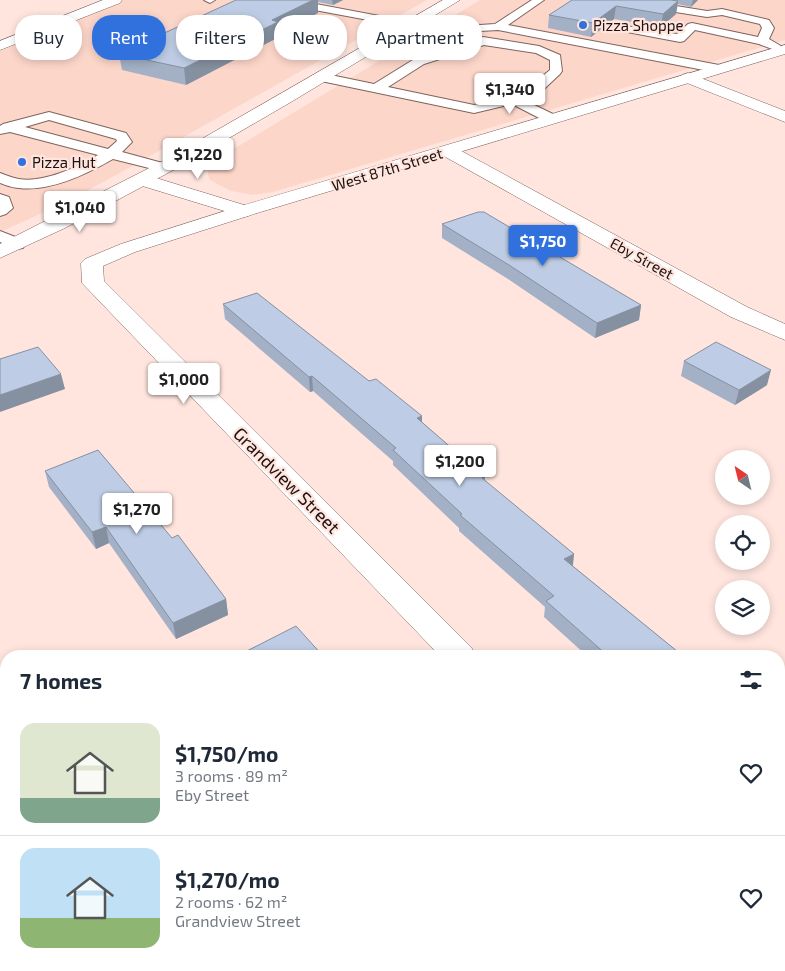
<!DOCTYPE html>
<html lang="en">
<head>
<meta charset="utf-8">
<style>
  body { margin:0; font-family:"Exo 2",sans-serif; background:#f6f6f7; color:#1f2937; height:100vh; display:flex; flex-direction:column; font-size:19px; white-space:nowrap }
  * { box-sizing:border-box; margin:0 }
  p { font-size:16px; color:#747a83 }
  .icon { flex:none; width:28px; height:28px; fill:none; stroke:currentColor; stroke-width:2; stroke-linecap:round; stroke-linejoin:round }
  .map { position:relative; flex:1; overflow:hidden }
  .drawer { position:absolute; left:0px; top:650px; width:785px; height:321px; display:flex; flex-direction:column; background:#fff; border-radius:20px 20px 0 0; box-shadow:0 2px 8px #0003 }
  .drawer>* { flex:none }
  .banner { position:absolute; left:15px; top:15px; width:500px; height:45px; display:flex; gap:10px }
  .needle { width:32px; rotate:325deg }
  .fabs { position:absolute; left:715px; top:450px; display:grid; gap:10px }
  .fabs a { display:grid; place-items:center; width:55px; height:55px; border-radius:50%; background:#fff; box-shadow:0 2px 8px #0003; font-size:25px }
  .price { position:absolute; translate:-50% -42px; padding:0 11px; border-radius:5px; background:#fff; color:#222; font-size:16px; line-height:32px; filter:drop-shadow(0 1px 2px #0008) }
  .price::after { content:''; position:absolute; left:50%; top:30px; width:15px; height:11px; margin-left:-8px; background:inherit; clip-path:polygon(0 0,100% 0,50% 100%) }
  .price.active { background:#3071de; color:#fff }
  ul { padding:0; list-style:none }
  li { display:flex; align-items:center; gap:15px; height:125px; padding:0 20px }
  li+li { border-top:1px solid #e0e1e3 }
  li span { display:grid; place-items:center; flex:none; width:140px; height:100px; border-radius:15px; color:#555 }
  li>.icon { margin-inline-start:auto }
  span .icon { width:60px; height:60px; fill:#fffc; stroke-width:1 }
  li b { font-size:21px }
  h2 { display:flex; justify-content:space-between; align-items:center; height:60px; padding:0 20px; font-size:21px }
  .tag { padding:0 18px; border-radius:20px; background:#fff; box-shadow:0 2px 8px #0003; font-size:18px; line-height:45px }
  .tag.active { background:#3071de; color:#fff }
  .map>svg:first-child { display:block }
  .built { fill:#fdd6ca }
  .lines { fill:none; stroke-linecap:round; stroke-linejoin:round }
  .service-casing { stroke:#7f645c; stroke-width:2 }
  .minor-casing { stroke:#7f645c; stroke-width:1 }
  .tertiary-casing { stroke:#7f645c; stroke-width:1 }
  .secondary-casing { stroke:#7f645c; stroke-width:1 }
  .service { fill:#fff; fill-rule:evenodd }
  .minor { fill:#fff; fill-rule:evenodd }
  .tertiary { fill:#fff; fill-rule:evenodd }
  .secondary { fill:#fff; fill-rule:evenodd }
  .wall { fill:#a3b0c5 }
  .shaded-wall { fill:#8590a0 }
  .building { fill:#becde5; stroke:#8590a0 }
  .poi-dot { fill:#3071de; stroke:#ffe5de; stroke-width:2 }
  .labels { text-anchor:middle; dominant-baseline:central; stroke-width:4.5; stroke-linejoin:round; paint-order:stroke }
  .far-poi-label { font-size:15px; fill:#1d120f; stroke:#ffe5de; text-anchor:start }
  .far-street-label { font-size:15px; fill:#1d120f; stroke:#ffe5de }
  .street-label { font-size:18px; fill:#1d120f; stroke:#ffe5de }
</style>
</head>
<body>
<div class="map">
<svg width="785" height="971" viewBox="0 0 785 971">
  <rect width="100%" height="100%" fill="#ffe5de"/>
  <!-- built -->
  <g class="built">
    <path d="M124 0H427L118 174 60 205 0 232V51Z"/>
    <path d="M480 0H785V40L273 192 253 195 231 191 210 180 208 175V166L212 162Z"/>
  </g>
  <g class="lines">
    <!-- service casing -->
    <g class="service-casing">
      <g id="service">
        <path d="M204 0H215L210 3Z"/>
        <path d="M272 0H295L411 22 417 25 411 28 277 3Z"/>
        <path d="M532 0H544L508 25 719 65 725 69 719 73 498 30 480 31 421 22 415 19 421 16 480 25 495 24Z"/>
        <path d="M614 0H639L707 11 722 9 769 20 774 28 769 39 781 46 775 50 759 44 695 30 684 41 680 42 622 31 620 29 622 27 626 26 677 34 688 24 692 23 758 37 762 28 760 24 722 15 707 17 619 3Z"/>
        <path d="M483 37 539 46 560 55 562 71 560 74 544 89 524 100 557 116 559 119 557 122H547L512 104 474 113 321 81 315 77 321 73 374 84 416 58ZM484 45 536 53 550 60V70L534 83 510 97 474 105 388 87 424 64Z"/>
        <path d="M49 112 126 133 132 142 122 152 170 165 172 168 170 171 165 172 113 159C87 174 50 192 19 188 13 188 6 185 0 183V173C6 175 13 178 19 179 44 183 78 167 98 155L10 132 0 134V126L3 124ZM49 120 116 139 117 141 108 149 25 127Z"/>
        <path d="M0 194 9 197 13 208 6 214 0 216Z"/>
        <path d="M0 231 23 240 25 244 23 248 17 249 0 242Z"/>
      </g>
    </g>
    <!-- minor casing -->
    <g class="minor-casing">
      <g id="minor">
        <path d="M103 0H122L120 3 0 50V41Z"/>
        <path d="M688 73 785 111V122L682 81 680 78 682 75Z"/>
        <path d="M448 146 454 147 747 307 785 324V340L731 317 442 155 439 151 442 147Z"/>
        <path d="M244 205 251 207 254 211 251 215 135 252 103 266 104 281 471 647 476 656H440L82 283 81 263 85 259 121 244Z"/>
        <path d="M779 951 785 957V971H746L743 965H779Z"/>
        <path d="M544 965H591L588 971H541Z"/>
      </g>
    </g>
    <!-- tertiary casing -->
    <g class="tertiary-casing">
      <path id="tertiary" d="M785 45V54L244 217 136 184 134 180 136 176 143 174 244 205Z"/>
    </g>
    <!-- secondary casing -->
    <g class="secondary-casing">
      <path id="secondary" d="M443 0H460L291 102 179 167 65 228 0 258V244L167 159Z"/>
    </g>
    <!-- service -->
    <use href="#service" class="service"/>
    <!-- minor -->
    <use href="#minor" class="minor"/>
    <!-- tertiary -->
    <use href="#tertiary" class="tertiary"/>
    <!-- secondary -->
    <use href="#secondary" class="secondary"/>
  </g>
  <!-- wall -->
  <g class="wall">
    <path d="M236 0H343L333 5 318 2V13L279 33V37L186 85 122 70 119 54Z"/>
    <path d="M572 0H698L691 7 678 4 676 14 661 27 614 19 591 37 548 28 549 15Z"/>
    <path d="M442 224 641 305 639 320 595 338 508 279 442 238Z"/>
    <path d="M223 304 369 381 422 416V422L485 477V481L574 554 573 566 683 656H587L544 617 545 607 459 531V528L393 465V461L313 391 310 392 225 319Z"/>
    <path d="M684 361 767 385 735 405 681 376Z"/>
    <path d="M45 471 172 538 226 599 228 615 176 639 109 543 96 549 49 487Z"/>
    <path d="M779 739 785 744V835L779 829Z"/>
  </g>
  <!-- shaded-wall -->
  <g class="shaded-wall">
    <path d="M313 0H318V13L279 33V37L186 85 184 68 272 20Z"/>
    <path d="M332 0H343L333 5Z"/>
    <path d="M693 0H698L691 7Z"/>
    <path d="M678 1 676 14 661 27 663 14Z"/>
    <path d="M616 6 614 19 591 37 593 23Z"/>
    <path d="M641 305 639 320 595 338 597 323Z"/>
    <path d="M771 370 767 385 735 405 739 390Z"/>
    <path d="M61 374 65 389 0 412V395Z"/>
    <path d="M312 376 313 391 310 392 309 377Z"/>
    <path d="M422 416V431L417 418Z"/>
    <path d="M106 527 109 543 96 549 92 532Z"/>
    <path d="M574 554 572 570 564 559Z"/>
    <path d="M226 599 228 615 176 639 173 623Z"/>
    <path d="M263 965H288L279 971H253Z"/>
  </g>
  <!-- building -->
  <g class="building">
    <path d="M236 0H313L272 20 278 22 184 68 119 54Z"/>
    <path d="M572 0H671L678 1 663 14 616 6 593 23 549 15Z"/>
    <path d="M478 212H484L641 305 597 323 509 265 442 224Z"/>
    <path d="M257 293 369 381 376 379 422 416 417 418 485 477 482 478 574 554 564 559 683 656H608L546 601 554 596 460 515 462 514 393 450 396 448 312 376 309 377 223 304Z"/>
    <path d="M716 342 771 370 739 390 684 361Z"/>
    <path d="M38 347 61 374 0 395V359Z"/>
    <path d="M98 450 172 538 178 535 226 599 173 623 106 527 92 532 45 471Z"/>
    <path d="M296 626 323 656H237Z"/>
    <path d="M779 739 785 744V813L779 808Z"/>
    <path d="M132 965H138V966L140 965H263L253 971H122Z"/>
  </g>
  <!-- markers -->
  <g class="poi-dot">
    <circle cx="583" cy="25" r="5"/>
    <circle cx="22" cy="162" r="5"/>
  </g>
  <g class="labels">
    <!-- far-poi labels -->
    <g class="far-poi-label">
      <text x="593" y="25">Pizza Shoppe</text>
      <text x="32" y="162">Pizza Hut</text>
    </g>
    <!-- far-street labels -->
    <g class="far-street-label">
      <text transform="translate(387 169) rotate(-17)">West 87th Street</text>
      <text transform="translate(642 258) rotate(29)">Eby Street</text>
    </g>
    <!-- street labels -->
    <g class="street-label">
      <text transform="translate(287 480) rotate(45)">Grandview Street</text>
    </g>
  </g>
</svg>
<div class="fabs">
<a><svg class="needle" viewBox="-14 -14 28 28"><path d="M0-13l5 13h-10z" fill="#e53935"/><path d="M0 13l5-13h-10z" fill="#747a83"/></svg></a>
<a><svg class="icon" aria-label="locate" viewBox="0 0 24 24"><circle cx="12" cy="12" r="6"/><path d="M12 2v4M12 18v4M2 12h4M18 12h4"/></svg></a>
<a><svg class="icon" aria-label="layers" viewBox="0 0 24 24"><path d="M12 4l9 5-9 5-9-5zM3 14l9 5 9-5"/></svg></a>
</div>
<b class="price" style="left:510px;top:115px">$1,340</b>
<b class="price" style="left:198px;top:180px">$1,220</b>
<b class="price" style="left:80px;top:233px">$1,040</b>
<b class="price active" style="left:543px;top:267px">$1,750</b>
<b class="price" style="left:184px;top:405px">$1,000</b>
<b class="price" style="left:460px;top:487px">$1,200</b>
<b class="price" style="left:137px;top:535px">$1,270</b>
<div class="banner">
<a class="tag">Buy</a>
<a class="tag active">Rent</a>
<a class="tag">Filters</a>
<a class="tag">New</a>
<a class="tag">Apartment</a>
</div>
<section class="drawer">
<h2>7 homes<svg class="icon" aria-label="filters" viewBox="0 0 24 24"><path d="M4 7h16M4 17h16"/><circle cx="9" cy="7" r="2"/><circle cx="15" cy="17" r="2"/></svg></h2>
<ul>
<li><span style="background:linear-gradient(#dfe7d0 75%,#7fa58c 0)"><svg class="icon" aria-label="home" viewBox="0 0 24 24"><path d="M3 11l9-7 9 7M6 9v11h12V9"/></svg></span><div><b>$1,750/mo</b><p>3 rooms · 89 m²</p><p>Eby Street</p></div><svg class="icon" aria-label="heart" viewBox="0 0 24 24"><path d="M12 20l-8-8c-3-5 5-10 8-4 3-6 11-1 8 4z"/></svg></li>
<li><span style="background:linear-gradient(#bfe0f5 70%,#8fb573 0)"><svg class="icon" aria-label="home" viewBox="0 0 24 24"><path d="M3 11l9-7 9 7M6 9v11h12V9"/></svg></span><div><b>$1,270/mo</b><p>2 rooms · 62 m²</p><p>Grandview Street</p></div><svg class="icon" aria-label="heart" viewBox="0 0 24 24"><path d="M12 20l-8-8c-3-5 5-10 8-4 3-6 11-1 8 4z"/></svg></li>
</ul>
</section>
</div>
</body>
</html>
